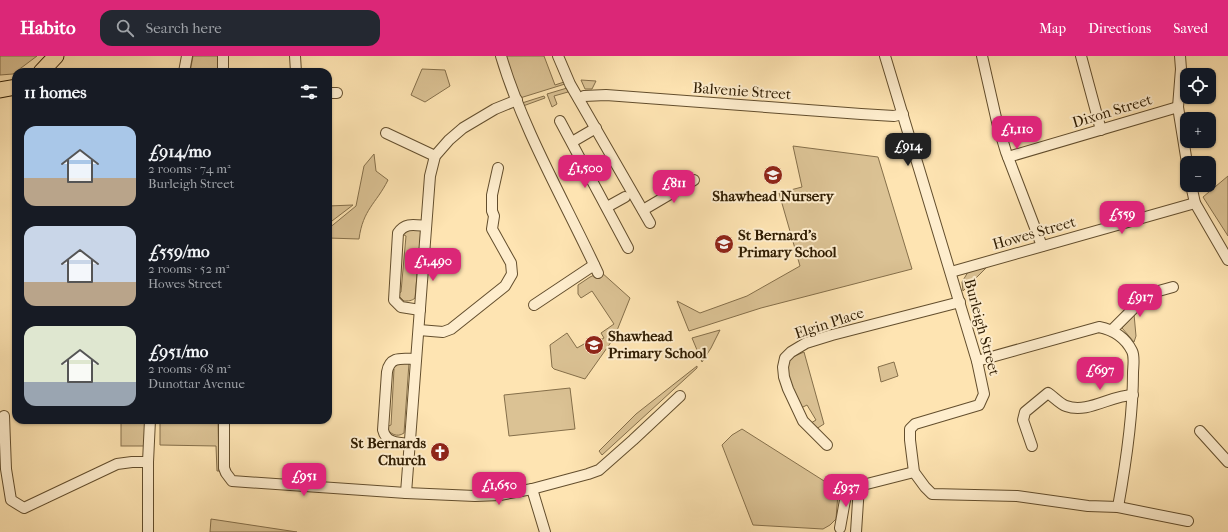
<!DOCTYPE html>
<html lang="en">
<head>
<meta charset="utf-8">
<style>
  body { margin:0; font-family:"IM FELL French Canon",serif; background:#242831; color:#f1f3f6; height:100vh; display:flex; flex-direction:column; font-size:15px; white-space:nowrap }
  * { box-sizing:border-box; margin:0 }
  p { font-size:13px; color:#9ea1a6 }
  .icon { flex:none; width:22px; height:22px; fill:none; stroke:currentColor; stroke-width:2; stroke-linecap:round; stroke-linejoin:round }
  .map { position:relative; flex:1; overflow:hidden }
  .panel { position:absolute; left:12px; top:12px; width:320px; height:356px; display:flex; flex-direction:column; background:#171b24; border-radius:12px; box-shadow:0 1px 3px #0004 }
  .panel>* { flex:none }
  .buttons { position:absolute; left:1180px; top:12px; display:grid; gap:8px }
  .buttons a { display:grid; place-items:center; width:36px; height:36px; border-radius:8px; background:#171b24; box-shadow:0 1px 3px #0004; font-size:20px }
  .price { position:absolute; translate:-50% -34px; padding:0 9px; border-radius:8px; background:#db2777; color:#fff; font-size:13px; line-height:26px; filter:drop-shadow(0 1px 2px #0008) }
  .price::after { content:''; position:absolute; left:50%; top:24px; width:12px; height:9px; margin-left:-6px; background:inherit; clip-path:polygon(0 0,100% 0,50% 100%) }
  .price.on { background:#222; color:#fff }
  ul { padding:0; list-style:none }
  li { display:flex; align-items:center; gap:12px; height:100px; padding:0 12px }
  li span { display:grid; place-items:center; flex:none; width:112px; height:80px; border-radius:12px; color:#555 }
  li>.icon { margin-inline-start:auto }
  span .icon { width:48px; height:48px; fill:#fffc; stroke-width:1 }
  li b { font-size:17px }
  h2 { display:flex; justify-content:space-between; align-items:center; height:48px; padding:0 12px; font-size:17px }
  header { display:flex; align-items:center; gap:24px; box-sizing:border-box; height:56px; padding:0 20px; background:#db2777; color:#fff }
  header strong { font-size:19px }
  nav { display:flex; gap:22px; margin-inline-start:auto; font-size:14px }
  .search { width:280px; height:36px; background:#242831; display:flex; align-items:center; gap:10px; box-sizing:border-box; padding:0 14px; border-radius:12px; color:#9ea1a6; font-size:15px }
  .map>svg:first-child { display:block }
  .green { fill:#dbc294; stroke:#856f4a }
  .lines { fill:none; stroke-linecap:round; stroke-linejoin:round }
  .minor-casing { stroke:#634e2d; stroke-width:12 }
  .highway-casing { stroke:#2f1c01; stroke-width:17 }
  .minor { stroke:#feedcd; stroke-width:10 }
  .highway { stroke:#fee4b2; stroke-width:15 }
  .labels { text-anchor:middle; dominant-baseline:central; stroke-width:4; stroke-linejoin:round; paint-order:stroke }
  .street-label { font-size:15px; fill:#2f1c01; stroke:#feedcd }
  .poi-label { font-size:15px; font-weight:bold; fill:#2f1c01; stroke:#feedcd; text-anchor:start }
</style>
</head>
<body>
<header>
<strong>Habito</strong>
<div class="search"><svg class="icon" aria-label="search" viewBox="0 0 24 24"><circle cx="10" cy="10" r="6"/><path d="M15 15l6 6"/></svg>Search here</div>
<nav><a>Map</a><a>Directions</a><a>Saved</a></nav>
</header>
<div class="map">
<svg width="1228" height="476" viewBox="0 0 1228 476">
  <rect width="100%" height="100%" fill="#fee4b2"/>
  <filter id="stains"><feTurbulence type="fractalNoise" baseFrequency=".005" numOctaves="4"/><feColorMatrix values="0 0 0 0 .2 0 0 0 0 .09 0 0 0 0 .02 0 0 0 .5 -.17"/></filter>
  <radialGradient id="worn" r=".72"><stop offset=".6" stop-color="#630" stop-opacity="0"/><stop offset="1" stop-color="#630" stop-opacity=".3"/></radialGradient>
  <!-- green -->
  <g class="green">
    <path d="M0 0H37L13 18 0 19Z"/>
    <path d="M193 0H219V16H190Z"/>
    <path d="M504 0H544L555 29 564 26 565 28 520 42Z"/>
    <path d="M422 13 445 14 450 30 425 46 411 39Z"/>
    <path d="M581 24 596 25 592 33H585Z"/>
    <path d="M567 32 568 36 554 40 557 48 552 51 547 38Z"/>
    <path d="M544 40 545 42 523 50 522 47Z"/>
    <path d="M793 90 878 101 912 213 761 252 689 275 677 245 700 257 747 240 800 210 779 137 802 131Z"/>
    <path d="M374 98 376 115 388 124C376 148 363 153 359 183L328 182V173L356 150 364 110Z"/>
    <path d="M1228 120V180L1203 141Z"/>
    <path d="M353 149 328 168V150Z"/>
    <path d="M403 173 421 174 415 242C412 245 408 245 404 245L397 238 401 236 406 180 402 178Z"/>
    <path d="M987 211 963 235 962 226 968 216Z"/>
    <path d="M601 216 630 242 614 282 585 323 554 313 552 311 550 289 567 277 577 292 591 284 593 288 604 282 601 277 614 268 592 235 581 242 578 238V229L590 221Z"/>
    <path d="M1134 258 1136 280 1134 286 1122 272Z"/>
    <path d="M720 274 711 292 702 306 692 282Z"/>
    <path d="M804 296 824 368 816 373 811 367 816 364 807 349 799 353 785 311 790 302Z"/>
    <path d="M394 306 409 307 404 377C397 382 390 378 386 371L391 369 394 313 391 311Z"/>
    <path d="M894 306 898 320 881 326 878 311Z"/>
    <path d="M697 310V312L602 399 599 395 636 358Z"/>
    <path d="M570 332 575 373 509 380 504 339Z"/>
    <rect x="121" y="364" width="24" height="26"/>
    <path d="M160 364H218L219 415H217L216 390 160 389Z"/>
    <path d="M742 373 832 430 847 427 838 437 836 463 830 469 823 473 753 469 722 389 732 379Z"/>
    <path d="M211 463 297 476H210Z"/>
  </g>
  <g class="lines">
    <!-- minor casing -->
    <g class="minor-casing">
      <g id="minor">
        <path d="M223 0V16"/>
        <path d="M295 0 296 16"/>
        <path d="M501 0C523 74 565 146 598 217"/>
        <path d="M558 0 570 28 650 167"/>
        <path d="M885 0 977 305 984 338 979 349 915 368 910 373V384L914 416 925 431 932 438 1017 440 1088 450 1118 451 1188 465"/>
        <path d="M982 0 997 66 1006 96 1042 190"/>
        <path d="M1081 0 1101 74"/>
        <path d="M1180 0 1181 13 1178 51 1187 107"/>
        <path d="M184 16 187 0"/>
        <path d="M328 37H337"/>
        <path d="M579 43 584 40 606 39 861 58 894 60 903 58"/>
        <path d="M560 65 628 192"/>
        <path d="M386 77 435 100"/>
        <path d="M572 86 596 72"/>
        <path d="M1008 101 1178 51"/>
        <path d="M1191 129 1195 147 1228 204"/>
        <path d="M607 151 625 141"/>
        <path d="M643 154 694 124"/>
        <path d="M951 216 1195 147"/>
        <path d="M534 249 594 209"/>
        <path d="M420 254 401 251 394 244 398 177C405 166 415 169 426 170"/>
        <path d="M419 274 443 276 451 273 505 230 512 218 511 207 492 173 494 160 492 155V139L498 112"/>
        <path d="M1112 274 1134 252 1155 236 1173 231"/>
        <path d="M977 305 1099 271C1114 274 1125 281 1132 295 1135 301 1133 311 1133 317 1133 362 1126 407 1118 451"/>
        <path d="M4 360 6 413 11 444 24 452 117 408 132 406H148"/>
        <path d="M224 364V412L226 417 232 425 406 437 475 440 500 439 532 433 588 418 599 414 633 384 680 340"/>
        <path d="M1200 375 1228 406"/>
        <path d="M410 388C398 387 386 387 383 374L387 316C390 299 403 303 416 303"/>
        <path d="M827 389 803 365 788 333 784 321 783 311 785 302 791 296 806 287 832 279 960 246"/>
        <path d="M1032 390 1023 364 1025 356 1048 337C1054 341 1060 348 1066 350 1088 358 1111 339 1133 339"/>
        <path d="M532 433 545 476"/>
        <path d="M406 437 430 120 435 100 449 84 463 72 495 53 517 44"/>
        <path d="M840 472 847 433 914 416"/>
        <path d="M148 476V406L150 364"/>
        <path d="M856 476 859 430"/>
      </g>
    </g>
    <!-- highway casing -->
    <g class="highway-casing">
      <g id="highway">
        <path d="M41 16 56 0"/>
        <path d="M0 34 16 31"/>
      </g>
    </g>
    <!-- minor -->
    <use href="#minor" class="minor"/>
    <!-- highway -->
    <use href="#highway" class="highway"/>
  </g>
  <!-- icons -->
  <defs>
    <g id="school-disc" transform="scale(1)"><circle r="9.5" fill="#8f2418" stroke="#feedcd"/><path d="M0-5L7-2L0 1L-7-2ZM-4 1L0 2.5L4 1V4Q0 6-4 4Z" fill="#fff"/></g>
    <g id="church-disc" transform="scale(1)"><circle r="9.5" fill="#8f2418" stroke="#feedcd"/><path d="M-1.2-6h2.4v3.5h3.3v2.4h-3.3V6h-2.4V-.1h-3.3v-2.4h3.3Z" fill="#fff"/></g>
  </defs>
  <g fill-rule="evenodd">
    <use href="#school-disc" x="773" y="119"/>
    <use href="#school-disc" x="724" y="188"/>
    <use href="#school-disc" x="594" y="289"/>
    <use href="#church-disc" x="440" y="396"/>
  </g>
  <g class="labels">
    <!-- street labels -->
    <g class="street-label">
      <text transform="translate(742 35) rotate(4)">Balvenie Street</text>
      <text transform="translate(1112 55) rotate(-17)">Dixon Street</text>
      <text transform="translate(1034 177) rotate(-16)">Howes Street</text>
      <text transform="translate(829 267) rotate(-18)">Elgin Place</text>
      <text transform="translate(982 271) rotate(75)">Burleigh Street</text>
    </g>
    <!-- poi labels -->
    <g class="poi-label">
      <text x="773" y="140" text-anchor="middle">Shawhead Nursery</text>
      <text x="738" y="179">St Bernard's<tspan x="738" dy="17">Primary School</tspan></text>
      <text x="608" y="280">Shawhead<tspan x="608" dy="17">Primary School</tspan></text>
      <text x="426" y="387" text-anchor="end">St Bernards<tspan x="426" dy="17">Church</tspan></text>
    </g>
  </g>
  <rect width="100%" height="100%" filter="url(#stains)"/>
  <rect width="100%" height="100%" fill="url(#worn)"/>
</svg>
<div class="buttons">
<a><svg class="icon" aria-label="locate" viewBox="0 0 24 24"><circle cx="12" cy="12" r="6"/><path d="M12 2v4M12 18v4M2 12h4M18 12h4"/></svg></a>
<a>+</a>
<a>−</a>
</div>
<b class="price" style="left:1017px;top:94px">£1,110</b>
<b class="price on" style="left:908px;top:111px">£914</b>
<b class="price" style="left:585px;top:133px">£1,500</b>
<b class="price" style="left:674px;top:148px">£811</b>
<b class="price" style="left:1122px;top:179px">£559</b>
<b class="price" style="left:433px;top:226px">£1,490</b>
<b class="price" style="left:1140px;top:262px">£917</b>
<b class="price" style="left:1100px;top:335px">£697</b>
<b class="price" style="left:304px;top:441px">£951</b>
<b class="price" style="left:499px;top:450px">£1,650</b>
<b class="price" style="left:846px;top:452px">£937</b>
<section class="panel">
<h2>11 homes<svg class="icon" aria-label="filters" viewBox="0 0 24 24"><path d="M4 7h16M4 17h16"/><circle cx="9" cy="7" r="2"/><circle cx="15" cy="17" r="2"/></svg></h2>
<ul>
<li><span style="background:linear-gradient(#a9c7e8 65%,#b9a48a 0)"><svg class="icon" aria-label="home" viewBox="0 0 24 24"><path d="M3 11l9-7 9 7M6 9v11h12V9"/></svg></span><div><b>£914/mo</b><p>2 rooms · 74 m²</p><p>Burleigh Street</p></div></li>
<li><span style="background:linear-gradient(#c9d6e8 70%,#b9a48a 0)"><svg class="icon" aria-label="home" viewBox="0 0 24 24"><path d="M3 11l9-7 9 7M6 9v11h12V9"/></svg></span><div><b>£559/mo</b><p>2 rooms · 52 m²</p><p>Howes Street</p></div></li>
<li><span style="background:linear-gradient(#dfe7d0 70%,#9aa5b1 0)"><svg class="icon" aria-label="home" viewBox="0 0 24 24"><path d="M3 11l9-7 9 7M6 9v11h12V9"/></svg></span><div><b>£951/mo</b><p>2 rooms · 68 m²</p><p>Dunottar Avenue</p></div></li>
</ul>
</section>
</div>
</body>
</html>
